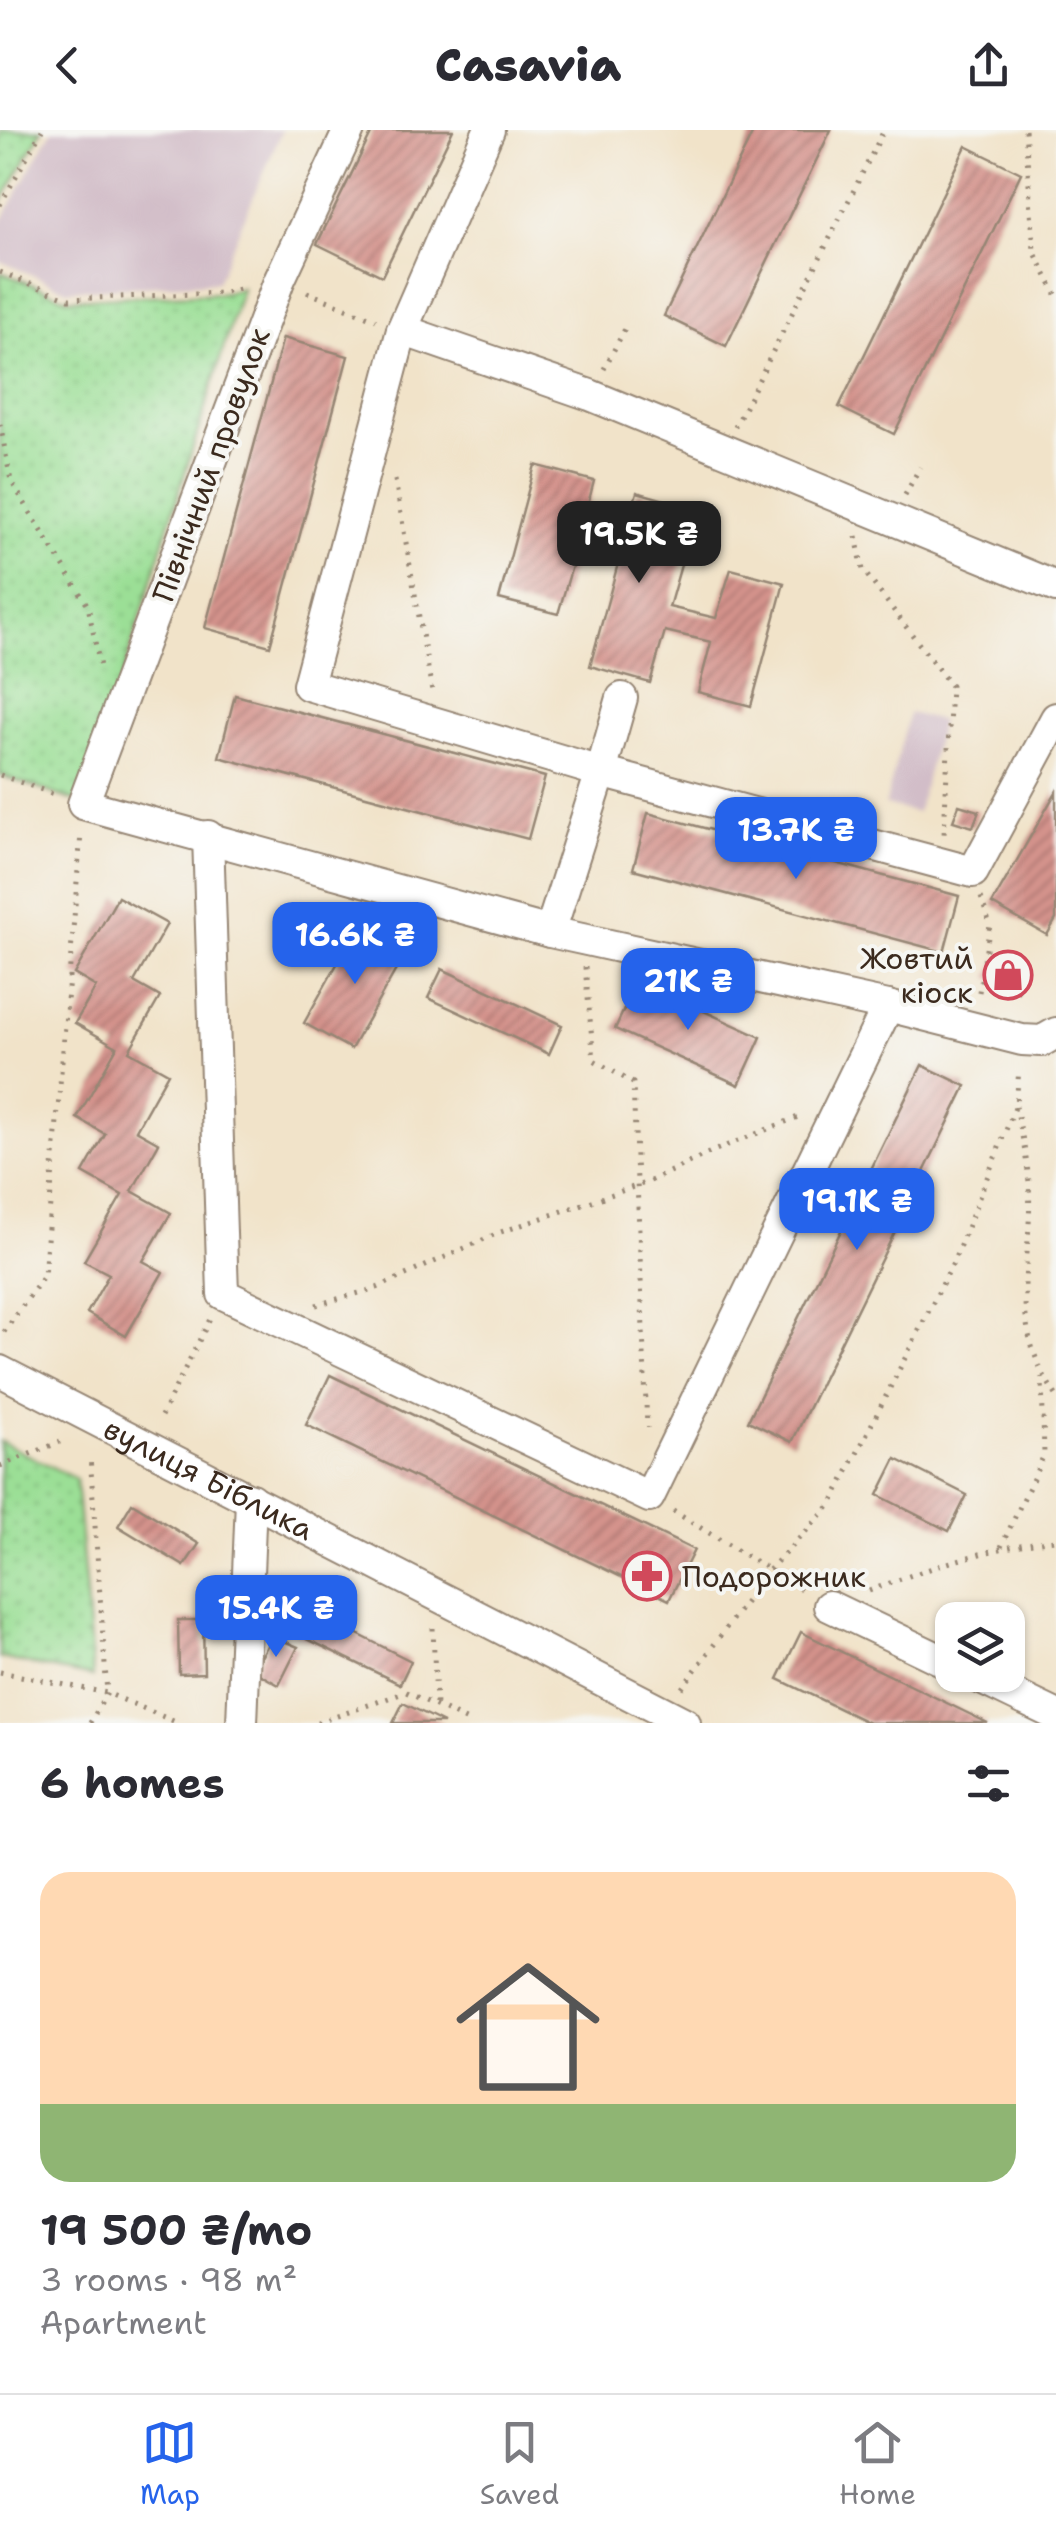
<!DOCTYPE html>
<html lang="en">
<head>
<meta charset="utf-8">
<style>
  body { margin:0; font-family:"Shantell Sans",sans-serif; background:#f2f2f3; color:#2b2b33; height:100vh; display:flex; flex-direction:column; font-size:38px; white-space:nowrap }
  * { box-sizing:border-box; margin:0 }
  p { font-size:32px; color:#7c7c81 }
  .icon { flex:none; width:55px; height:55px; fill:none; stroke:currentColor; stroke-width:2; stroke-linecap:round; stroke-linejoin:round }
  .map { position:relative; height:1593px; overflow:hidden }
  .details { display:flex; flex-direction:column; background:#fff; flex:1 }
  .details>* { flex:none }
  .tools { position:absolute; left:935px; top:1472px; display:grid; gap:20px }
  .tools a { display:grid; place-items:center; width:90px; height:90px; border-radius:20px; background:#fff; box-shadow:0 2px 8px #0004; font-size:50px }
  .price { position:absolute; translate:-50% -85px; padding:0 22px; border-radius:20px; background:#2563eb; color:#fff; font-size:32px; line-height:65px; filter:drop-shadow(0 2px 5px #0008) }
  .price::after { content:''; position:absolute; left:50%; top:60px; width:30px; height:22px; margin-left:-15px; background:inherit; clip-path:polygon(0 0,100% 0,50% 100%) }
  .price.current { background:#222; color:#fff }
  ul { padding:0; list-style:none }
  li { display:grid; align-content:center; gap:20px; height:530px; padding:0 40px }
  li+li { border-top:2px solid #e1e1e2 }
  li span { display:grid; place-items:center; height:310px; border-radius:30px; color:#555 }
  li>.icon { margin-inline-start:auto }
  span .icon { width:180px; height:180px; fill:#fffc; stroke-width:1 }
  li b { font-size:42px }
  h2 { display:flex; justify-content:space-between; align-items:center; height:120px; padding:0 40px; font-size:42px }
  header { display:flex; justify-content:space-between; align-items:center; height:130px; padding:0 40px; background:#fff; font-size:45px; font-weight:800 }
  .dock { display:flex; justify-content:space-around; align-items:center; height:140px; border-top:2px solid #e1e1e2; background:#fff; font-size:28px; color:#7c7c81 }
  .dock a { display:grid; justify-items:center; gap:5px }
  .dock .current { color:#2563eb }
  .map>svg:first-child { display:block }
  .industrial { fill:#d2bdc8 }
  .green { fill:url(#green-dots); stroke:#6b845a; stroke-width:2.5 }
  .building { fill:url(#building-hatch) }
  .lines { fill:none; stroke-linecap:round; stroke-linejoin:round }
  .minor-casing { stroke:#968674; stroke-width:34 }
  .path { stroke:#968674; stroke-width:5; stroke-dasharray:2.5 8; stroke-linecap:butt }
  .minor { stroke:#fff; stroke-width:30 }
  .labels { text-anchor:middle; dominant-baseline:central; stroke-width:8; stroke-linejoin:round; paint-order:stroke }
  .street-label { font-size:30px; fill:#3b2a1e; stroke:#f6f6f2 }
  .poi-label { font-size:30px; fill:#3b2a1e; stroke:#f6f6f2; text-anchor:end }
</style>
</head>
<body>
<header><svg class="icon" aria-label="back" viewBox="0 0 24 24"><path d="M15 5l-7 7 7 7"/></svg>Casavia<svg class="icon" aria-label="share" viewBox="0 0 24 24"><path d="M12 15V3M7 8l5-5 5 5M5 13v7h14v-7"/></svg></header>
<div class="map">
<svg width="1056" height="1593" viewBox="0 0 1056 1593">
  <defs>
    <pattern id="green-dots" width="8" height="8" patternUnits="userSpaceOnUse" patternTransform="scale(2.5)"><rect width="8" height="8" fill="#9bdf96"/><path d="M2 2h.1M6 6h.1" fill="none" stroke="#86c081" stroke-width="1.8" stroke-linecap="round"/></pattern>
    <pattern id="building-hatch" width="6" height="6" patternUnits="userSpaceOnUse" patternTransform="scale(2.5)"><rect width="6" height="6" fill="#d4938c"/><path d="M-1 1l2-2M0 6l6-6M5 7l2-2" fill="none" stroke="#ad7872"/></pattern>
  </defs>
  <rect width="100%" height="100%" fill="#f6f6f2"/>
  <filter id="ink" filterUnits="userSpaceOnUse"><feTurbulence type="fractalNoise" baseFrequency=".01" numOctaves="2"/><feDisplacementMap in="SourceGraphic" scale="20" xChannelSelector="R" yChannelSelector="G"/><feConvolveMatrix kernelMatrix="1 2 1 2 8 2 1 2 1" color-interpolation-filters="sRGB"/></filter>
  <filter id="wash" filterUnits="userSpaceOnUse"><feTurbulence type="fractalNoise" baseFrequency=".0048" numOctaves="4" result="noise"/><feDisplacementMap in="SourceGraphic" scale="40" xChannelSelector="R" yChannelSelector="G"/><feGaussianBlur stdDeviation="2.25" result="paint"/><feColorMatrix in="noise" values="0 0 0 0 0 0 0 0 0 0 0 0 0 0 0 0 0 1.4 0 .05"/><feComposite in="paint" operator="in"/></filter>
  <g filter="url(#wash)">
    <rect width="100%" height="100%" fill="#f1e3c9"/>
    <!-- industrial -->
    <g class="industrial">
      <path d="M52 0H282L217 152 67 160 0 131V94Z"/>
      <path d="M909 583 941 591 917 683 885 675Z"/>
    </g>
    <!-- green -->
    <g class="green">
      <path d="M0 0H42L0 75Z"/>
      <path d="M0 142 69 169 220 163 242 158 83 674 0 645Z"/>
      <path d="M0 1311 76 1349 93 1547 0 1528Z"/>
    </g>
    <g id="blocks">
      <!-- building -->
      <g class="building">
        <path d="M373 0H453L382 146 317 114Z"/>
        <path d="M754 0H831L726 216 664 186Z"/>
        <path d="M966 16 1021 43 894 304 839 277Z"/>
        <path d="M283 208 348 226 270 516 205 498Z"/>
        <path d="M535 335 594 351 582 397 604 402 624 407 637 362 697 379 669 477 716 488 731 439 784 453 751 576 698 562 711 512 665 501 650 553 590 536 619 430 577 419 558 484 499 469Z"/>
        <path d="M235 565 545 647 528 709 219 627Z"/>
        <path d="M1056 662V789L1047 805 992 774Z"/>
        <path d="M959 675 979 681 973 697 953 691Z"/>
        <path d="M648 683 959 766 944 822 633 739Z"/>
        <path d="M118 767 167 794 134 852 160 867 129 921 168 943 136 1000 159 1013 132 1061 171 1083 143 1131 163 1142 126 1206 87 1183 109 1144 84 1131 122 1065 83 1043 105 1004 77 988 117 917 75 893 96 857 74 844Z"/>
        <path d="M359 795 406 822 351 919 304 893Z"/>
        <path d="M998 828 1027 843 1018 862 989 847Z"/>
        <path d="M442 839 562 895 549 924 428 868Z"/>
        <path d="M637 851 761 907 739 955 615 899Z"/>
        <path d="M922 935 966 956 792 1312 748 1291Z"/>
        <path d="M330 1245 694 1420 669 1470 306 1295Z"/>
        <path d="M896 1329 967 1365 949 1401 878 1365Z"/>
        <path d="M132 1373 199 1414 184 1436 118 1396Z"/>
        <path d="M288 1469 411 1531 400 1554 276 1494Z"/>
        <path d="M178 1490H203L204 1543 179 1544Z"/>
        <path d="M801 1502 856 1529 988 1593H869L778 1549Z"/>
        <path d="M272 1506 298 1517 279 1555 254 1541Z"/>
        <path d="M403 1573 444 1593H393Z"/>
      </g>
    </g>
  </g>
  <g filter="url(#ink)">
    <use href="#blocks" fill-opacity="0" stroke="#968674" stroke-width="2.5"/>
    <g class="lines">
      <!-- minor casing -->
      <g class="minor-casing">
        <g id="minor">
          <path d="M349 0 279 151 83 674 550 802 888 876 1022 910 1042 911 1056 903"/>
          <path d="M489 0 402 200 308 555 601 642 622 568"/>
          <path d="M402 200 590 265 1056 457"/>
          <path d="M208 706 223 1164 649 1367 888 876"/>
          <path d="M550 802 601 642 973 742 1056 588"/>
          <path id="s1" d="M0 1241 685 1593"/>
          <path d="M829 1476 952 1535"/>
          <path d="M973 1545 1056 1585"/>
          <path d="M242 1593 251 1369"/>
        </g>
      </g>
      <!-- path -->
      <g class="path">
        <path d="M1025 0 1034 121 1056 164"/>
        <path d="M0 75 42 0"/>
        <path d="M0 142 69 169 221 163 244 158"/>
        <path d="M307 162 376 190"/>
        <path d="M604 239 628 193"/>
        <path d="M0 294 11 351 88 476 101 542"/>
        <path d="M735 297 884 0"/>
        <path d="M395 350 432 561"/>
        <path d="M905 365 920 337"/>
        <path d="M856 406 863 440 951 556 944 705"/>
        <path d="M0 645 59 666"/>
        <path d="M585 837 594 930 633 953 647 1298"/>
        <path d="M979 862 990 795 981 767"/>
        <path d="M1016 976C1021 1001 1027 1028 1029 1053 1034 1134 1004 1189 1056 1265"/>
        <path d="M316 1175 377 1158 498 1103 648 1052 713 1021 803 985"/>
        <path d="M4 1202 44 1146 81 704"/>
        <path d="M161 1286 210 1189"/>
        <path d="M0 1336 60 1312"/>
        <path d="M673 1381 804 1461"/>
        <path d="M1001 1417 1044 1325 1042 1247"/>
        <path d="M869 1461C931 1437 990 1417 1056 1410"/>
        <path d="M433 1498 436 1576"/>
        <path d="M0 1542 107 1563 178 1593"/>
        <path d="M682 1558 769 1440 831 1375 953 1133 1016 975 1019 939"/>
        <path d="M90 1593 107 1563 90 1326"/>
        <path d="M317 1593 406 1562 472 1593"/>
      </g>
      <!-- minor -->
      <use href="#minor" class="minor"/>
    </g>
  </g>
  <!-- icons -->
  <defs>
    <g id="shop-ring" transform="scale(2.5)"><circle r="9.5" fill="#f6f6f2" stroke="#d1495b" stroke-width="1.5"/><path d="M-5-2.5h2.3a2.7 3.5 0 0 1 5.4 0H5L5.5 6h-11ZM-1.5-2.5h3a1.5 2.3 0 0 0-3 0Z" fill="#d1495b"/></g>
    <g id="pharmacy-ring" transform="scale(2.5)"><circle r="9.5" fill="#f6f6f2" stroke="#d1495b" stroke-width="1.5"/><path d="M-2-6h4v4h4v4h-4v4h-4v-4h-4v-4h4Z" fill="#d1495b"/></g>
  </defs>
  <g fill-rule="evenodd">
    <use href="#shop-ring" x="1008" y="845"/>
    <use href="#pharmacy-ring" x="647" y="1446"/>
  </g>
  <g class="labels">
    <!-- street labels -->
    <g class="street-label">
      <text transform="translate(211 335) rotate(-70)">Північний провулок</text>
      <text stroke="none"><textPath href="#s1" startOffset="235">вулиця Біблика</textPath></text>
    </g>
    <!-- poi labels -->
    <g class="poi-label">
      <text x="973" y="828">Жовтий<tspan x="973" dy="34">кіоск</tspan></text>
      <text x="682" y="1446" text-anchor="start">Подорожник</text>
    </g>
  </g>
</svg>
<div class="tools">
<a><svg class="icon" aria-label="layers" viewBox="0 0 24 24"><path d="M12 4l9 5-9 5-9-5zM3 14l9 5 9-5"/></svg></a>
</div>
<b class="price current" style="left:639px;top:456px">19.5K ₴</b>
<b class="price" style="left:796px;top:752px">13.7K ₴</b>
<b class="price" style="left:355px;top:857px">16.6K ₴</b>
<b class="price" style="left:688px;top:903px">21K ₴</b>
<b class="price" style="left:857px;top:1123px">19.1K ₴</b>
<b class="price" style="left:276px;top:1530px">15.4K ₴</b>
</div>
<section class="details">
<h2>6 homes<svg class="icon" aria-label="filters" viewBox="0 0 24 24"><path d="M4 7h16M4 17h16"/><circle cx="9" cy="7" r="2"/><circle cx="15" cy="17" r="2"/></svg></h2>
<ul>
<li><span style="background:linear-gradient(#ffd9b3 75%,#8fb573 0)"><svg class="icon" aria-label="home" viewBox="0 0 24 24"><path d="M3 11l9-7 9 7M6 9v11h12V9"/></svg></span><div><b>19 500 ₴/mo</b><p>3 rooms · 98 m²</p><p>Apartment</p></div></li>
</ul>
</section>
<nav class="dock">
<a class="current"><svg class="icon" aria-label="map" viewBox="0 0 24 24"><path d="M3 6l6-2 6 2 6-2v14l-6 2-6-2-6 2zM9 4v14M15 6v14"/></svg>Map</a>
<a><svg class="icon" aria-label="saved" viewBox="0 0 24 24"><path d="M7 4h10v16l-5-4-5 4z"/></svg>Saved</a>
<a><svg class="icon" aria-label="home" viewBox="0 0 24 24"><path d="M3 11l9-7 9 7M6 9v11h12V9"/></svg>Home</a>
</nav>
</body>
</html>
